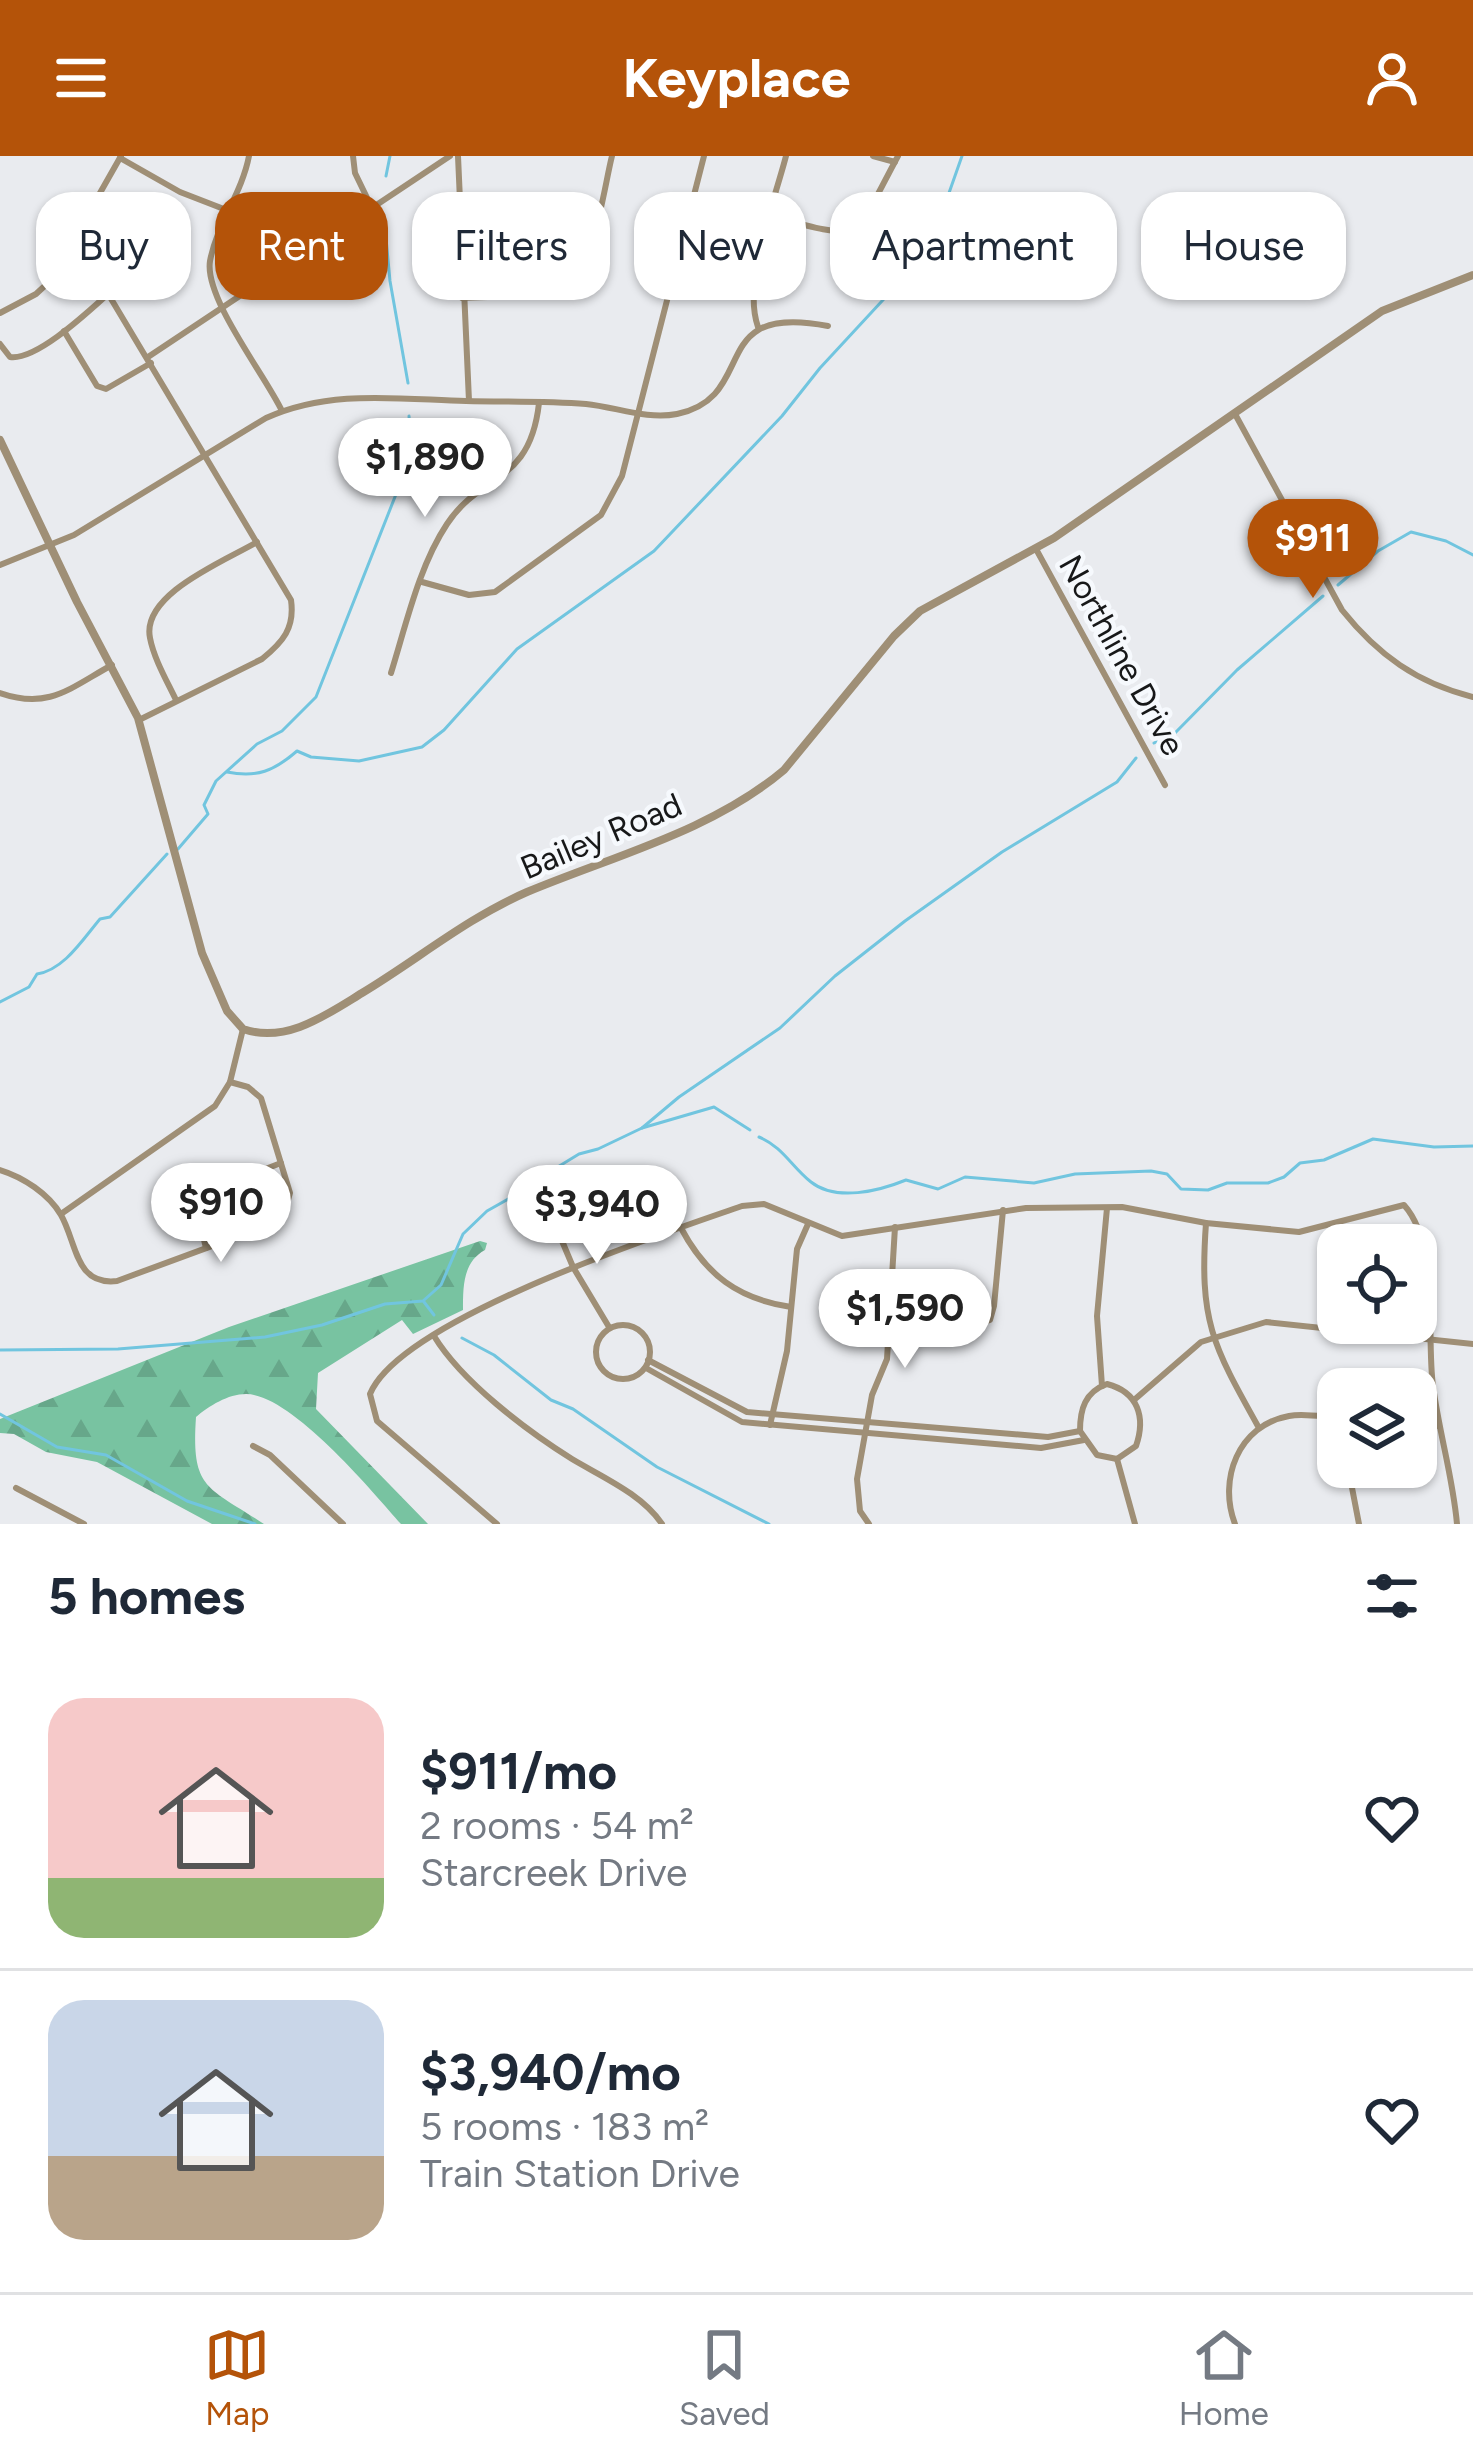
<!DOCTYPE html>
<html lang="en">
<head>
<meta charset="utf-8">
<style>
  body { margin:0; font-family:Figtree,sans-serif; background:#f6f6f7; color:#1f2937; height:100vh; display:flex; flex-direction:column; font-size:45px; white-space:nowrap }
  * { box-sizing:border-box; margin:0 }
  p { font-size:39px; color:#747a83 }
  .icon { flex:none; width:66px; height:66px; fill:none; stroke:currentColor; stroke-width:2; stroke-linecap:round; stroke-linejoin:round }
  .map { position:relative; height:1368px; overflow:hidden }
  .panel { display:flex; flex-direction:column; background:#fff; flex:1 }
  .panel>* { flex:none }
  .hud { position:absolute; left:36px; top:36px; width:1401px; height:108px; display:flex; gap:24px }
  .tools { position:absolute; left:1317px; top:1068px; display:grid; gap:24px }
  .tools a { display:grid; place-items:center; width:120px; height:120px; border-radius:24px; background:#fff; box-shadow:0 3px 9px #0004; font-size:60px }
  .price { position:absolute; translate:-50% -102px; padding:0 27px; border-radius:42px; background:#fff; color:#222; font-size:39px; line-height:78px; filter:drop-shadow(0 3px 6px #0008) }
  .price::after { content:''; position:absolute; left:50%; top:72px; width:36px; height:27px; margin-left:-18px; background:inherit; clip-path:polygon(0 0,100% 0,50% 100%) }
  .price.current { background:#b45309; color:#fff }
  ul { padding:0; list-style:none }
  li { display:flex; align-items:center; gap:36px; height:300px; padding:0 48px }
  li+li { border-top:3px solid #e0e1e3 }
  li span { display:grid; place-items:center; flex:none; width:336px; height:240px; border-radius:36px; color:#555 }
  li>.icon { margin-inline-start:auto }
  span .icon { width:144px; height:144px; fill:#fffc; stroke-width:1 }
  li b { font-size:51px }
  h2 { display:flex; justify-content:space-between; align-items:center; height:144px; padding:0 48px; font-size:51px }
  .tag { padding:0 42px; border-radius:36px; background:#fff; box-shadow:0 3px 9px #0004; font-size:42px; line-height:108px }
  .tag.current { background:#b45309; color:#fff }
  header { display:flex; justify-content:space-between; align-items:center; height:156px; padding:0 48px; background:#b45309; color:#fff; font-size:54px; font-weight:700 }
  .tabs { display:flex; justify-content:space-around; align-items:center; height:168px; border-top:3px solid #e0e1e3; background:#fff; font-size:33px; color:#747a83 }
  .tabs a { display:grid; justify-items:center; gap:6px }
  .tabs .current { color:#b45309 }
  .map>svg:first-child { display:block }
  .forest { fill:url(#forest-firs) }
  .lines { fill:none; stroke-linecap:round; stroke-linejoin:round }
  .stream { stroke:#71c5df; stroke-width:3 }
  .minor { stroke:#9f8f76; stroke-width:6 }
  .tertiary { stroke:#9f8f76; stroke-width:8 }
  .labels { text-anchor:middle; dominant-baseline:central; stroke-width:9; stroke-linejoin:round; paint-order:stroke }
  .street-label { font-size:33px; fill:#171819; stroke:#f6f9fd }
</style>
</head>
<body>
<header><svg class="icon" aria-label="menu" viewBox="0 0 24 24"><path d="M4 6h16M4 12h16M4 18h16"/></svg>Keyplace<svg class="icon" aria-label="person" viewBox="0 0 24 24"><circle cx="12" cy="8" r="4"/><path d="M4 21q1-7 8-7t8 7"/></svg></header>
<div class="map">
<svg width="1473" height="1368" viewBox="0 0 1473 1368">
  <defs>
    <pattern id="forest-firs" width="22" height="20" patternUnits="userSpaceOnUse" patternTransform="scale(3)"><rect width="22" height="20" fill="#78c3a1"/><path d="M5 1l3.5 6h-7zM16 11l3.5 6h-7z" fill="#67a78a"/></pattern>
  </defs>
  <rect width="100%" height="100%" fill="#e9ebef"/>
  <!-- forest -->
  <path class="forest" d="M480 1085 487 1087 485 1094C463 1106 463 1130 463 1154L413 1178 402 1164 318 1217 316 1253 428 1368H401C372 1335 291 1238 246 1238 228 1238 209 1250 196 1261 191 1334 207 1330 264 1368H212L97 1306 46 1296 14 1278 0 1277V1263L229 1171Z"/>
  <g class="lines">
    <!-- stream -->
    <g class="stream">
      <path d="M386 20 390 0"/>
      <path d="M384 61 390 125 408 227"/>
      <path d="M1338 429 1378 395 1411 376 1446 385 1473 399"/>
      <path d="M1154 587 1175 577 1237 514 1323 440"/>
      <path d="M227 616C257 622 274 615 297 595L311 601 359 605 422 591 444 574 517 493 654 395 782 260 820 212 907 118 917 95 937 71 962 0"/>
      <path d="M178 693 208 658 204 649 216 625 257 588 282 575 316 541 404 318 411 296 409 260"/>
      <path d="M0 846 29 831 37 818C64 814 83 783 100 763L110 761 167 698"/>
      <path d="M642 972 679 941 780 872 835 820 905 765 1002 696 1117 626 1136 602"/>
      <path d="M759 981C783 991 791 1010 811 1026 836 1046 879 1035 906 1024L938 1033 965 1021 1034 1027 1075 1018 1151 1015 1167 1018 1181 1033 1208 1034 1227 1027H1268L1284 1021 1300 1007 1324 1004 1373 983 1434 991 1473 990"/>
      <path d="M520 1034 579 998 598 993 642 972 714 951 750 974"/>
      <path d="M424 1146 434 1159"/>
      <path d="M462 1182 494 1199 551 1244 573 1253 657 1311 769 1368"/>
      <path d="M0 1194 118 1193 265 1181 322 1169 385 1148 423 1145 441 1129 463 1078 487 1055 510 1042"/>
      <path d="M0 1258 57 1291 106 1299 187 1345 255 1368"/>
    </g>
    <!-- minor -->
    <g class="minor">
      <path d="M249 0C242 37 217 68 210 105 204 142 265 219 282 255"/>
      <path d="M353 0 355 17 371 50"/>
      <path d="M458 0 469 245"/>
      <path d="M873 0 895 6"/>
      <path d="M120 2 180 36 229 55"/>
      <path d="M562 56 553 58 551 51 558 48 562 56 596 65"/>
      <path d="M771 60C866 86 852 85 898 0"/>
      <path d="M64 103 87 115 104 131 291 444C295 472 283 486 262 503L139 564"/>
      <path d="M462 142C489 140 543 143 565 131 594 115 604 31 612 0"/>
      <path d="M0 157 36 138 50 125 121 0"/>
      <path d="M758 171C742 126 774 47 786 0"/>
      <path d="M64 175 97 230 106 233 151 207"/>
      <path d="M0 188 10 201C36 205 88 156 108 138"/>
      <path d="M148 201 450 0"/>
      <path d="M1235 258 1342 454C1378 499 1417 527 1473 541"/>
      <path d="M1036 393 1165 629"/>
      <path d="M0 409 74 379 266 262C330 233 397 243 466 245 506 246 546 245 586 248 616 251 647 264 677 258 761 240 704 146 828 170"/>
      <path d="M422 426 469 439 495 436 601 359 622 320 704 0"/>
      <path d="M391 517C406 469 419 410 447 368 481 316 530 329 539 247"/>
      <path d="M0 537C49 554 70 532 112 509"/>
      <path d="M176 544C167 525 154 503 150 482 141 438 225 405 257 386"/>
      <path d="M0 1014C23 1021 49 1038 61 1059 77 1087 75 1130 117 1125L277 1066 284 1058 290 1037 261 942 248 931 230 926"/>
      <path d="M61 1058 215 950 230 926 243 873"/>
      <path d="M554 1066 573 1111 609 1171"/>
      <path d="M1206 1067C1199 1165 1212 1188 1259 1272"/>
      <path d="M681 1072C706 1119 738 1143 791 1151"/>
      <path d="M206 1092 199 1063C212 1037 253 1017 281 1007"/>
      <path d="M891 1160 981 1167 990 1164 994 1150 1003 1054"/>
      <circle cx="623" cy="1196" r="27"/>
      <path d="M434 1180C462 1226 526 1274 572 1303 602 1321 642 1338 662 1368"/>
      <path d="M648 1204 747 1256 1048 1281 1080 1275"/>
      <path d="M646 1212 742 1266 1041 1292 1084 1284"/>
      <path d="M1107 1228C1138 1236 1146 1261 1136 1290L1117 1303 1097 1299 1080 1275C1080 1253 1085 1236 1107 1228Z"/>
      <path d="M1102 1230 1097 1160 1107 1052"/>
      <path d="M1134 1244 1201 1186 1266 1166 1473 1188"/>
      <path d="M770 1269 787 1195 797 1093 808 1068"/>
      <path d="M1416 1269 1439 1270"/>
      <path d="M253 1290 270 1299 343 1368"/>
      <path d="M1117 1303 1135 1368"/>
      <path d="M1348 1311 1359 1368"/>
      <path d="M16 1332 84 1368"/>
      <path d="M497 1368 377 1265 370 1238C401 1163 662 1078 742 1050L764 1048 842 1080 1026 1052 1122 1051 1206 1067 1299 1076 1404 1049C1440 1089 1426 1179 1433 1230 1439 1276 1453 1322 1457 1368"/>
      <path d="M869 1368 860 1355 857 1323 872 1239 887 1203 895 1071"/>
      <path d="M1235 1368C1218 1324 1238 1269 1289 1260 1305 1257 1322 1261 1338 1262"/>
    </g>
    <!-- tertiary -->
    <path class="tertiary" d="M0 284 77 446 138 562 202 797 227 855 243 873C286 888 326 859 362 837 417 804 467 762 527 736 613 700 712 675 784 614L894 480 920 455 1054 382 1382 155 1473 119"/>
  </g>
  <g class="labels">
    <!-- street labels -->
    <g class="street-label">
      <text transform="translate(1122 499) rotate(61)">Northline Drive</text>
      <text transform="translate(601 680) rotate(-23)">Bailey Road</text>
    </g>
  </g>
</svg>
<div class="tools">
<a><svg class="icon" aria-label="locate" viewBox="0 0 24 24"><circle cx="12" cy="12" r="6"/><path d="M12 2v4M12 18v4M2 12h4M18 12h4"/></svg></a>
<a><svg class="icon" aria-label="layers" viewBox="0 0 24 24"><path d="M12 4l9 5-9 5-9-5zM3 14l9 5 9-5"/></svg></a>
</div>
<b class="price" style="left:425px;top:364px">$1,890</b>
<b class="price current" style="left:1313px;top:445px">$911</b>
<b class="price" style="left:221px;top:1109px">$910</b>
<b class="price" style="left:597px;top:1111px">$3,940</b>
<b class="price" style="left:905px;top:1215px">$1,590</b>
<div class="hud">
<a class="tag">Buy</a>
<a class="tag current">Rent</a>
<a class="tag">Filters</a>
<a class="tag">New</a>
<a class="tag">Apartment</a>
<a class="tag">House</a>
</div>
</div>
<section class="panel">
<h2>5 homes<svg class="icon" aria-label="filters" viewBox="0 0 24 24"><path d="M4 7h16M4 17h16"/><circle cx="9" cy="7" r="2"/><circle cx="15" cy="17" r="2"/></svg></h2>
<ul>
<li><span style="background:linear-gradient(#f6c9c9 75%,#8fb573 0)"><svg class="icon" aria-label="home" viewBox="0 0 24 24"><path d="M3 11l9-7 9 7M6 9v11h12V9"/></svg></span><div><b>$911/mo</b><p>2 rooms · 54 m²</p><p>Starcreek Drive</p></div><svg class="icon" aria-label="heart" viewBox="0 0 24 24"><path d="M12 20l-8-8c-3-5 5-10 8-4 3-6 11-1 8 4z"/></svg></li>
<li><span style="background:linear-gradient(#c9d6e8 65%,#b9a48a 0)"><svg class="icon" aria-label="home" viewBox="0 0 24 24"><path d="M3 11l9-7 9 7M6 9v11h12V9"/></svg></span><div><b>$3,940/mo</b><p>5 rooms · 183 m²</p><p>Train Station Drive</p></div><svg class="icon" aria-label="heart" viewBox="0 0 24 24"><path d="M12 20l-8-8c-3-5 5-10 8-4 3-6 11-1 8 4z"/></svg></li>
</ul>
</section>
<nav class="tabs">
<a class="current"><svg class="icon" aria-label="map" viewBox="0 0 24 24"><path d="M3 6l6-2 6 2 6-2v14l-6 2-6-2-6 2zM9 4v14M15 6v14"/></svg>Map</a>
<a><svg class="icon" aria-label="saved" viewBox="0 0 24 24"><path d="M7 4h10v16l-5-4-5 4z"/></svg>Saved</a>
<a><svg class="icon" aria-label="home" viewBox="0 0 24 24"><path d="M3 11l9-7 9 7M6 9v11h12V9"/></svg>Home</a>
</nav>
</body>
</html>
